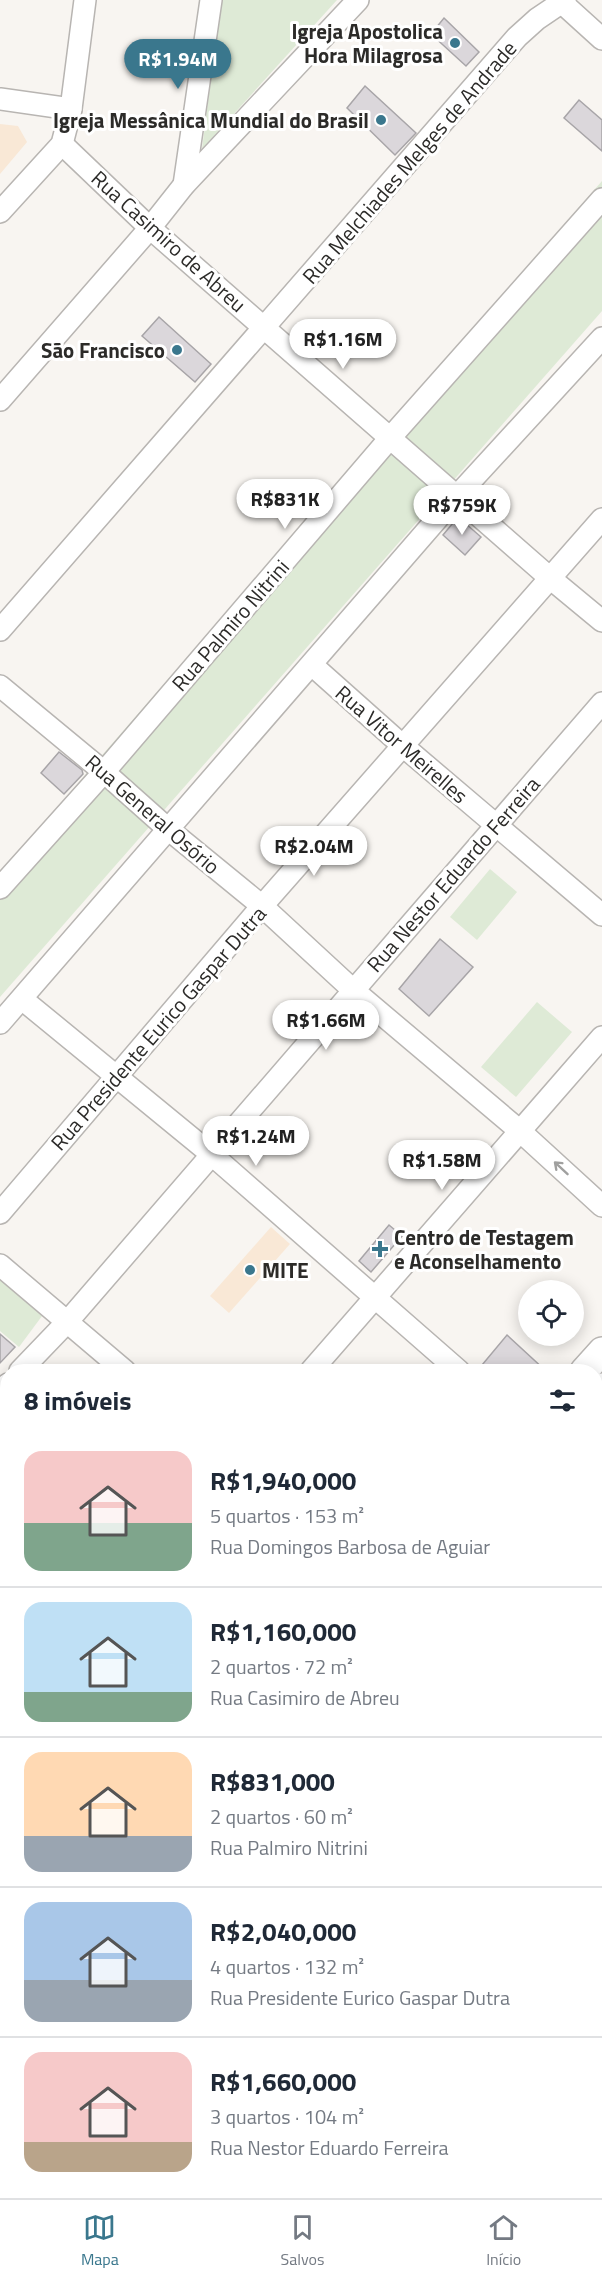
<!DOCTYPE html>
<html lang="pt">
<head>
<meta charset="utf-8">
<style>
  body { margin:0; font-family:"Titillium Web",sans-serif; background:#f6f6f7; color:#1f2937; height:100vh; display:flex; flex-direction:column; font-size:22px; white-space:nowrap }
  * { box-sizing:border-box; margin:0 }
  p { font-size:20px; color:#747a83 }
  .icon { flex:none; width:33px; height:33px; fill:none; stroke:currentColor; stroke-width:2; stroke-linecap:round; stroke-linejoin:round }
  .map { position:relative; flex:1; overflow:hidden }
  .drawer { position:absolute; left:0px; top:1364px; width:603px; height:836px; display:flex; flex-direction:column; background:#fff; border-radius:24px 24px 0 0; box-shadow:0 3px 15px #0003 }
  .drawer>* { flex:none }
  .controls { position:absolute; left:518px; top:1280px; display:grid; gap:12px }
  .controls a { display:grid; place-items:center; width:66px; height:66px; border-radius:50%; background:#fff; box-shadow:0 3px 15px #0003; font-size:30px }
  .price { position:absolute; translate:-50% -51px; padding:0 14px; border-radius:21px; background:#fff; color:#222; font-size:20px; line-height:39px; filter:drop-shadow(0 2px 3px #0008) }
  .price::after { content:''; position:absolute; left:50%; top:36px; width:18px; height:14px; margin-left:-9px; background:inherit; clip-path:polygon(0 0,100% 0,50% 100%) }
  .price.current { background:#3a778d; color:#fff }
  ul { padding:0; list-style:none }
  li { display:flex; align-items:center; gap:18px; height:150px; padding:0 24px }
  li+li { border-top:2px solid #e0e1e3 }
  li span { display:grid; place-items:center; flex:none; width:168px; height:120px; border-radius:18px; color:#555 }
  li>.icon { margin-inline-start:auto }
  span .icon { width:72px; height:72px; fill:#fffc; stroke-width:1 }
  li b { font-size:26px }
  h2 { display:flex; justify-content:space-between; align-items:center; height:72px; padding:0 24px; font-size:26px }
  .tab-bar { display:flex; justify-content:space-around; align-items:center; height:84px; border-top:2px solid #e0e1e3; background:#fff; font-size:16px; color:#747a83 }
  .tab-bar a { display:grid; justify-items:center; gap:3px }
  .tab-bar .current { color:#3a778d }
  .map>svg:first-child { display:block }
  .education { fill:#f9e8d6 }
  .green { fill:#deead6 }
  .building { fill:#dbd7db; stroke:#a8a5a8; stroke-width:1.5 }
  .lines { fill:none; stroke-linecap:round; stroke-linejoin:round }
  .minor-casing { stroke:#b8b5b2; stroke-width:24 }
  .major-casing { stroke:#b8b5b2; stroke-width:30 }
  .minor { stroke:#fff; stroke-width:21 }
  .major { stroke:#fff; stroke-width:27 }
  .oneway { stroke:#a0a09f }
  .poi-dot { fill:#3a778d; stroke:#fff; stroke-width:2 }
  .labels { text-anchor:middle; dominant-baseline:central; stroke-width:6; stroke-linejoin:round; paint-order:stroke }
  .poi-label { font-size:21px; font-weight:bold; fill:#2c2b29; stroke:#fff; text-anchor:end }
  .street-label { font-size:21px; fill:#2c2b29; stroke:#fff }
</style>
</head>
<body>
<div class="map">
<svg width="602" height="2198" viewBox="0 0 602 2198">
  <rect width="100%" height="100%" fill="#f8f5f1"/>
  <!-- education -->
  <g class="education">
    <path d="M0 124 18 126 27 142 0 174Z"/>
    <path d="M271 1227 290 1244 229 1313 210 1296Z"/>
  </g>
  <!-- green -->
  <g class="green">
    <path d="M221 0H337L202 149Z"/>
    <path d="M602 181V311L0 997V878L90 769Z"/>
    <path d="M490 869 517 892 477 940 450 917Z"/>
    <path d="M537 1002 572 1032 516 1097 481 1067Z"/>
    <path d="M0 1280 42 1316 19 1347 0 1331Z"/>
  </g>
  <!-- building -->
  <g class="building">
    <path d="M444 18 479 52 466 66 431 34Z"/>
    <path d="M365 86 416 133 395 155 347 108Z"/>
    <path d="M579 100 602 120V151L564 118Z"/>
    <path d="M159 317 211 364 195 382 142 336Z"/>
    <path d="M458 517 481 537 465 555 443 535Z"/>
    <path d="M59 752 82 770 83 774 64 794 41 773Z"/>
    <path d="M440 939 473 967 429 1016 399 989Z"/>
    <path d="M389 1225 402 1236 371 1272 359 1261Z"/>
    <path d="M0 1334 15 1347 0 1363Z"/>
    <path d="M507 1335 546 1371H477Z"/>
  </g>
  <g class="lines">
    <!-- minor casing -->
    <g class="minor-casing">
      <g id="minor">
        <path d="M559 0 602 39"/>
        <path d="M0 99 71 109"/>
        <path d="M62 144 150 228 550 578 602 621"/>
        <path d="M184 185 211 0"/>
        <path d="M0 212 62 144 71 109 85 0"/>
        <path d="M0 400 150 228 184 185 358 0"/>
        <path d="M0 630 517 37 537 19 565 0"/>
        <path d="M312 665 403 746 602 915"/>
        <path d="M0 686 104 772 168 829 262 906 353 990 520 1131 602 1206"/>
        <path d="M0 888 104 772 390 438 602 199"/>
        <path d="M22 999 211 1154 459 1371"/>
        <path d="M0 1023 457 496 602 338"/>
        <path d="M0 1213 262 906 602 519"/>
        <path d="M0 1265 125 1371"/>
        <path d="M20 1371 68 1321 602 703"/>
        <path d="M311 1371 602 1037"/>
        <path d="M0 1392 8 1384"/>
        <path d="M596 1409 602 1432"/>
        <path d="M0 1556 8 1562"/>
        <path d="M596 1691 602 1689"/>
        <path d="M0 1725 8 1716"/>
        <path d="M0 1846 8 1852"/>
        <path d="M596 1914 602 1912"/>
        <path d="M596 2149 602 2168"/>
        <path d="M375 2192 377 2198"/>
        <path d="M508 2198 527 2192"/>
      </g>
    </g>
    <!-- major casing -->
    <g class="major-casing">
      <g id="major">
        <path d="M584 1371 602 1351"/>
        <path d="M596 1395 602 1387"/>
        <path d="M0 2067 8 2051"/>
        <path d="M0 2127 8 2111"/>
      </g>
    </g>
    <!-- minor -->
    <use href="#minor" class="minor"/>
    <!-- major -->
    <use href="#major" class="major"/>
  </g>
  <!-- one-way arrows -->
  <defs><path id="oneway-shaft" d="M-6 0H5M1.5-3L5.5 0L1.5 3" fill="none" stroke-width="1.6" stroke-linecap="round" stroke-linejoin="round" transform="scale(1.5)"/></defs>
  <use class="oneway" href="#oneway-shaft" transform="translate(561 1168) rotate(-137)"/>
  <!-- markers -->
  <g class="poi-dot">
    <circle cx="455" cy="43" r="6"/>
    <circle cx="381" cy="120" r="6"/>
    <circle cx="177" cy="350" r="6"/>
    <path d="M377 1240h6v6h6v6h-6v6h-6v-6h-6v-6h6z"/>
    <circle cx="250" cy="1270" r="6"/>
  </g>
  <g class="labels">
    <!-- poi labels -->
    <g class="poi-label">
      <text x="443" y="31">Igreja Apostolica<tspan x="443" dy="24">Hora Milagrosa</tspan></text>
      <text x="369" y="120">Igreja Messânica Mundial do Brasil</text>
      <text x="165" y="350">São Francisco</text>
      <text x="394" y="1237" text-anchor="start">Centro de Testagem<tspan x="394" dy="24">e Aconselhamento</tspan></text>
      <text x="262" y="1270" text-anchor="start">MITE</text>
    </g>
    <!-- street labels -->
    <g class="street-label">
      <text transform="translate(409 162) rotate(-49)">Rua Melchiades Melges de Andrade</text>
      <text transform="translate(169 241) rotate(42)">Rua Casimiro de Abreu</text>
      <text transform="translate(230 625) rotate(-49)">Rua Palmiro Nitrini</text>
      <text transform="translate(402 744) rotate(41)">Rua Vitor Meirelles</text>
      <text transform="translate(153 814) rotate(41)">Rua General Osório</text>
      <text transform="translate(453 874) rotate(-49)">Rua Nestor Eduardo Ferreira</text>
      <text transform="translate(158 1028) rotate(-49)">Rua Presidente Eurico Gaspar Dutra</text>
    </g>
  </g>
</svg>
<div class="controls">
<a><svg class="icon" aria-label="locate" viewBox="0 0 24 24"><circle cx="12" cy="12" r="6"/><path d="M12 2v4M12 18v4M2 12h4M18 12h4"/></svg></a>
</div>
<b class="price current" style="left:178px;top:90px">R$1.94M</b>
<b class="price" style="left:343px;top:370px">R$1.16M</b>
<b class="price" style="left:285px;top:530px">R$831K</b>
<b class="price" style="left:462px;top:536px">R$759K</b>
<b class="price" style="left:314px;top:877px">R$2.04M</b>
<b class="price" style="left:326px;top:1051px">R$1.66M</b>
<b class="price" style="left:256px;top:1167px">R$1.24M</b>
<b class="price" style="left:442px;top:1191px">R$1.58M</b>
<section class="drawer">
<h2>8 imóveis<svg class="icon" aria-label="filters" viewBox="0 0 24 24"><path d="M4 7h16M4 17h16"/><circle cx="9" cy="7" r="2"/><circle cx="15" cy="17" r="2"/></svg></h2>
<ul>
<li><span style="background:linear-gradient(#f6c9c9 60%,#7fa58c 0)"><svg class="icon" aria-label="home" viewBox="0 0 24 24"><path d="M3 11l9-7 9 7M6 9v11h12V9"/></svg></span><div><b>R$1,940,000</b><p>5 quartos · 153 m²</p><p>Rua Domingos Barbosa de Aguiar</p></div></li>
<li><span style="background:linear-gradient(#bfe0f5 75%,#7fa58c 0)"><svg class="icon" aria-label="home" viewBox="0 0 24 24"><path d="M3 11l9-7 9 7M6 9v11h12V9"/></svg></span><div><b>R$1,160,000</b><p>2 quartos · 72 m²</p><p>Rua Casimiro de Abreu</p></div></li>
<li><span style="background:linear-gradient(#ffd9b3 70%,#9aa5b1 0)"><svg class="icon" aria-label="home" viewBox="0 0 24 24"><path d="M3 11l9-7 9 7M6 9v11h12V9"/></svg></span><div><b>R$831,000</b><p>2 quartos · 60 m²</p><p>Rua Palmiro Nitrini</p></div></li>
<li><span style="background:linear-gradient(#a9c7e8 65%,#9aa5b1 0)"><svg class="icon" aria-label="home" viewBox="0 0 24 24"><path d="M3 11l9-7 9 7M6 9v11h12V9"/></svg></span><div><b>R$2,040,000</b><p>4 quartos · 132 m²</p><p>Rua Presidente Eurico Gaspar Dutra</p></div></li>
<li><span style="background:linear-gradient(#f6c9c9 75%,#b9a48a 0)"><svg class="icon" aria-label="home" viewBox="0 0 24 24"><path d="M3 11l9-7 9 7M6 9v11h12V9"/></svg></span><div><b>R$1,660,000</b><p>3 quartos · 104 m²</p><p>Rua Nestor Eduardo Ferreira</p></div></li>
</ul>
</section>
</div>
<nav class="tab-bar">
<a class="current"><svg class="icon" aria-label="map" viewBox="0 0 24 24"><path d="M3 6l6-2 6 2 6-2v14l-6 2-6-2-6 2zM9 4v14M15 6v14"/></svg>Mapa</a>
<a><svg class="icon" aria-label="saved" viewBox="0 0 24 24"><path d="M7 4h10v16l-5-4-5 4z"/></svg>Salvos</a>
<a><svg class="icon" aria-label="home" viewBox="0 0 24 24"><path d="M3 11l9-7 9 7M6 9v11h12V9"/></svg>Início</a>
</nav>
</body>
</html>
